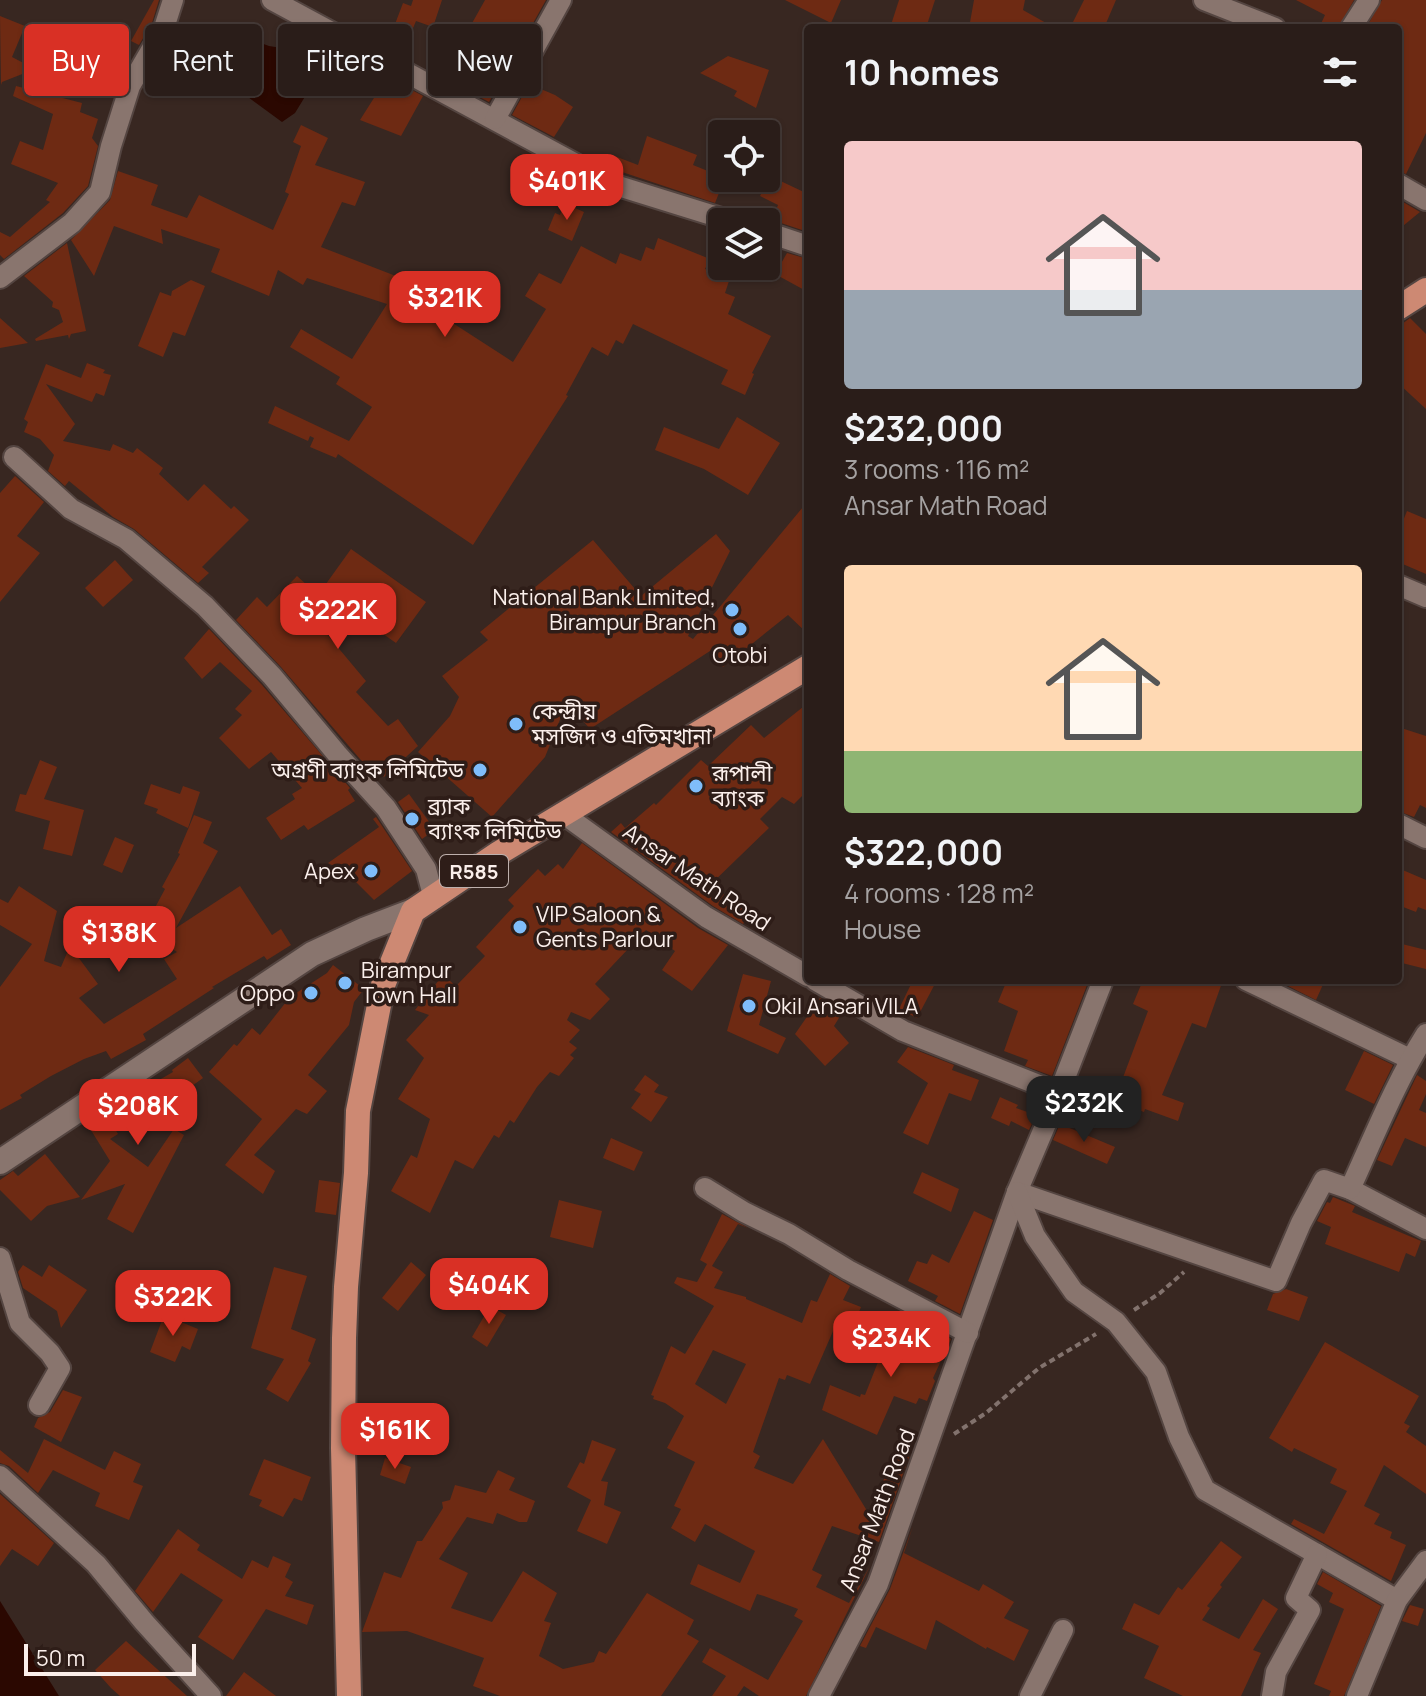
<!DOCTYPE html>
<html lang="en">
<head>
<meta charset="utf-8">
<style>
  body { margin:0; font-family:Manrope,"Noto Sans Bengali",sans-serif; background:#322622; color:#f1f3f6; height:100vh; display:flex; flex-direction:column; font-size:30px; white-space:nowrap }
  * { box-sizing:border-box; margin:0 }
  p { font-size:26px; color:#a5a2a2 }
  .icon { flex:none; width:44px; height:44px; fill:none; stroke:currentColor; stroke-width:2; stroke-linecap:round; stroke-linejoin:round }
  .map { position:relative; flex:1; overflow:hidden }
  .side { position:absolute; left:804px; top:24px; width:598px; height:960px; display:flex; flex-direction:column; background:#2a1d19; border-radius:8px; box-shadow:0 2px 6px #0004,0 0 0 2px #463b38 }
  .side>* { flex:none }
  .guide { position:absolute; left:24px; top:24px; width:660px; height:72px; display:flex; gap:16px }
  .fabs { position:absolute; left:708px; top:120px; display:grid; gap:16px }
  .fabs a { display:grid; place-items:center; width:72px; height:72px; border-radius:8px; background:#2a1d19; box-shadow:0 2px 6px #0004,0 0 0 2px #463b38; font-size:40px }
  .scale { position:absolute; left:24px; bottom:20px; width:172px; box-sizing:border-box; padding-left:8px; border:4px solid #fbefeb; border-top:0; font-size:22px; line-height:28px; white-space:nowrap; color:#fbefeb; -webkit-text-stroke:6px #2e1d18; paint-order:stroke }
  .price { position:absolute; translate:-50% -68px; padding:0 18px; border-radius:16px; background:#d93025; color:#fff; font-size:26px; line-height:52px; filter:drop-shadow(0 2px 4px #0008) }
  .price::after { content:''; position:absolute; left:50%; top:48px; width:24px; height:18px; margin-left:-12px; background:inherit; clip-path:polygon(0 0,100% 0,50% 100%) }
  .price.current { background:#222; color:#fff }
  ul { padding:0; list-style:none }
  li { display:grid; align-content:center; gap:16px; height:424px; padding:0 40px }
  li span { display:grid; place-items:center; height:248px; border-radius:8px; color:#555 }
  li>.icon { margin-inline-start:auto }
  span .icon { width:144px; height:144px; fill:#fffc; stroke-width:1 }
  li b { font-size:34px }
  h2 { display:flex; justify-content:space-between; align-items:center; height:96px; padding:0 40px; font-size:34px }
  .chip { padding:0 28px; border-radius:8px; background:#2a1d19; box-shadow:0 2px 6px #0004,0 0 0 2px #463b38; font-size:28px; line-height:72px }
  .chip.current { background:#d93025; color:#fff }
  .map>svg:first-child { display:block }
  .water { fill:#2b0801 }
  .building { fill:#6e2a13; fill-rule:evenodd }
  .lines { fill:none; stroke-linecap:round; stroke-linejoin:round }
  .street-casing { stroke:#544541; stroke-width:24 }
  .secondary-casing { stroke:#544541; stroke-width:28 }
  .primary-casing { stroke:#544541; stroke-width:28 }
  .path { stroke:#82726d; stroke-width:4; stroke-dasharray:6 4; stroke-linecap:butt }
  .street { stroke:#89756e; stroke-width:20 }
  .secondary { stroke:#89756e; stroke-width:24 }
  .primary { stroke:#cd8973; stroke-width:24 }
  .poi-dot { fill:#7fbdfa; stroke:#2e1d18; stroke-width:3 }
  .labels { text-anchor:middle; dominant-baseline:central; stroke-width:7; stroke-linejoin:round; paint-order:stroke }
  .shield { fill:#2e1d18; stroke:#beb0ac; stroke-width:2 }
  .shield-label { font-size:20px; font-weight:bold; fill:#fbefeb }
  .poi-label { font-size:22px; fill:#fbefeb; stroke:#2e1d18; text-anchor:start }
  .street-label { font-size:22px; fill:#fbefeb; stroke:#2e1d18 }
</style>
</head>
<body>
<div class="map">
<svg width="1426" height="1696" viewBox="0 0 1426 1696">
  <rect width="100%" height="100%" fill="#382721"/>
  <!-- water -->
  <g class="water">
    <path d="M236 25 250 39 269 46 294 50 301 54 317 77 295 113 282 122 248 97 226 47V35Z"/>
    <path d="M0 1601 59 1696H0Z"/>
  </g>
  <!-- building -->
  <g class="building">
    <path d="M154 0H159L152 23 139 45 131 41Z"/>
    <path d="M413 0H442L433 27 416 21 409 38 392 32 403 3 411 6Z"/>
    <path d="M485 0H546L489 102 442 77 466 23 471 25Z"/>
    <path d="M785 0H841L831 23Z"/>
    <path d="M899 0H935L926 28H890Z"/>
    <path d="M974 0H1025L1023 10 1055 28H969Z"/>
    <path d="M1084 0H1116L1104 28H1070Z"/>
    <path d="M1296 0H1354L1338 28H1319L1325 15Z"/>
    <path d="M1382 0H1426V133L1406 174 1398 171V28H1366Z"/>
    <path d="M0 16 25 26 12 57 35 69 2 82 1 85Z"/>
    <path d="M728 56 769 70 756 108 734 96 737 91 700 73Z"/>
    <path d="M391 79 423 96 401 136 360 120 379 90 384 93Z"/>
    <path d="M529 84 555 95 573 107 554 137 512 115Z"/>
    <path d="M16 86 82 103 80 112 98 119 92 138 98 146 88 186 63 213 4 259 0 255V232L10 237 50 202 46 200 58 183 11 164 20 141 43 150 53 114 13 96Z"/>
    <path d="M301 125 328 138 315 165 365 182 355 206 342 202 321 247 401 278 397 287 513 362 546 309 525 296 539 273 561 284 581 246 616 264 620 253 641 261 646 247 654 250 658 238 710 259 705 269 730 278 725 293 735 297 728 314 771 336 752 373 754 374 745 395 721 384 728 370 633 324 623 344 616 340 608 356 592 347 566 395 568 396 473 545 338 454 336 458 310 447 314 438 310 436 308 441 268 423 275 406 349 441 372 407 336 384 340 377 290 347 301 329 352 359 387 304 307 278 303 285 278 270 269 296 211 272 220 249 161 229 163 244 114 226 94 276 71 240 110 200 118 171 158 185 151 205 187 218 199 195 273 230 289 194 285 192 301 146 293 142Z"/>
    <path d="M647 136 697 155 693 165 725 178 715 203 613 169 617 157 638 165Z"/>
    <path d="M770 176 808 194V232L772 220 778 205 760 196Z"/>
    <path d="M1398 199 1420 212 1398 230Z"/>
    <path d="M564 203 584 212 572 241 548 230 555 213 560 215Z"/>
    <path d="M67 243 86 331 71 334 69 339 68 335 36 341 35 339 63 322 59 310 52 307 53 302 24 276Z"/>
    <path d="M787 253 808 259V292L775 274Z"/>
    <path d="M191 280 205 286 185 336 173 332 163 357 138 346 160 292 171 296 172 291Z"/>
    <path d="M0 318 28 343 0 348Z"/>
    <path d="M1410 318 1426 334V409L1398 383V327Z"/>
    <path d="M87 363 105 370 103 373 111 375 104 396 96 393 92 402 46 384 75 424 63 441 110 451 113 444 133 453 137 448 163 468 159 474 188 501 204 484 231 509 234 506 249 520 202 567 209 573 198 583 134 529 113 517 69 481 65 486 48 471 54 455 40 439 24 432 28 422 24 419 46 364 81 378Z"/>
    <path d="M737 417 780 443 748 495 704 469 655 450 664 427 719 449Z"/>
    <path d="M15 476 44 502 17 536 40 553 0 602V493Z"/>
    <path d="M808 501V634L788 615 723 667 710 651 590 729 567 702 545 757 492 817 418 752 450 716 459 697 442 676 488 640 480 632 593 540 641 596 716 534 730 551 688 636 693 639Z"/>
    <path d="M1407 511 1426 519V574L1398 562V533Z"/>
    <path d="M351 549 426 602 396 643 336 601 325 632 366 681 356 692 388 726 398 719 418 746 384 777 377 769 372 773 281 667 236 620 257 597 267 607 297 576 318 595Z"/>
    <path d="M115 560 133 580 103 607 85 588Z"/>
    <path d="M209 629 262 685 350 788 348 790 355 801 308 830 304 825 281 840 266 818 295 799 292 794 302 788 271 752 249 769 219 738 242 715 235 709 252 691 220 662 202 679 184 658Z"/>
    <path d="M808 703V790L794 804 782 797 760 819 769 828 708 887 755 909 743 924 713 906 611 832 621 823 625 828 654 803 656 805 701 760 708 766 751 725 764 738Z"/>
    <path d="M1398 727 1426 736V808L1420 805 1414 817 1398 811Z"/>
    <path d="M40 760 57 767 44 799 84 810 72 856 43 849 50 821 15 811 20 794 26 795Z"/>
    <path d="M151 784 180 794 183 786 200 792 188 828 156 813 158 809 144 804Z"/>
    <path d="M409 794 435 830 422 839 398 802Z"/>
    <path d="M194 815 212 822 203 843 218 851 176 928 240 886 272 935 281 929 291 945 267 960 264 956 212 987 214 988 143 1034 146 1040 111 1059 106 1051 84 1059 51 1076 20 1095 22 1098 0 1110V987L32 944 0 925V899L8 903 19 886 57 911 44 961 61 967 70 946 98 984 79 998 104 1024 177 979 164 959 177 952 143 930 165 889 162 887 180 854 178 853Z"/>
    <path d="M376 817 412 871 374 900 353 879 355 877 328 863 379 827 373 819Z"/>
    <path d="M115 837 134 845 122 873 103 865Z"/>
    <path d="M582 843 698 928 728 945 692 991 662 970 675 951 646 930 595 984 610 999 590 1020 571 1012 567 1020 580 1030 569 1042 577 1048 570 1055 574 1058 559 1076 550 1072 537 1087 514 1123 510 1120 499 1138 494 1135 473 1169 455 1160 430 1213 391 1191 411 1155 417 1158 430 1119 398 1099 424 1058 406 1040 429 1015 415 1010 443 975 456 986 485 956 476 947 514 906 508 900 538 869 545 876 558 864 563 869Z"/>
    <path d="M1398 868 1426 880V910L1418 907 1416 912 1398 905Z"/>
    <path d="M1398 943 1426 950V969L1398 962Z"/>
    <path d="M333 965 364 989 354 1002 349 1025 308 1075 327 1091 307 1114 296 1109 254 1155 275 1171 263 1194 225 1165 262 1119 209 1072 234 1044 237 1046 252 1028 260 1035 290 997 327 973Z"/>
    <path d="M743 974 771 981 759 1025 786 1038 778 1054 727 1031Z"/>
    <path d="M913 980H937L917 1018 899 1009Z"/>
    <path d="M1007 980H1089L1052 1076 1025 1066 1028 1060 1004 1051 1018 1011 998 1002Z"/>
    <path d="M1143 980H1223L1206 1028 1192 1023 1162 1095 1184 1103 1178 1121 1145 1109 1144 1112 1133 1108 1127 1121 1110 1112 1148 1011 1133 1004Z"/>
    <path d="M1286 980H1325L1316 1000 1284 984Z"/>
    <path d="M820 998 842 1013 834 1026 849 1043 825 1066 795 1034Z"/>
    <path d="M908 1047 954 1065 952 1070 979 1080 971 1101 949 1093 928 1145 903 1133 928 1083 897 1062Z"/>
    <path d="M1364 1051 1393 1065 1374 1104 1345 1090Z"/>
    <path d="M188 1058 203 1078 156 1112 154 1109 115 1129 118 1134 110 1139 148 1167 174 1129 184 1135 133 1233 107 1219 125 1184 81 1200 110 1161 86 1122 173 1072 172 1070Z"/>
    <path d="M645 1075 659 1085 654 1092 668 1097 651 1122 631 1108 641 1094 634 1090Z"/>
    <path d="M1417 1075 1426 1081V1094L1419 1110 1426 1113V1147L1405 1138 1392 1166 1377 1160Z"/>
    <path d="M1000 1097 1018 1105 1016 1108 1036 1115 1029 1130 1011 1121 1009 1126 991 1118Z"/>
    <path d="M1060 1124 1115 1147 1107 1164 1053 1140Z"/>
    <path d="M611 1138 643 1152 634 1171 603 1158Z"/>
    <path d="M45 1154 80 1197 47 1206 31 1221 0 1190V1180L13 1171 18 1176Z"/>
    <path d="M922 1172 959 1189 951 1212 913 1193Z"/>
    <path d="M319 1180 340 1183 336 1215 315 1212Z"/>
    <path d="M1333 1197 1355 1206 1352 1212 1421 1241 1415 1257 1406 1253 1399 1272 1325 1244 1331 1227 1317 1221 1327 1202 1330 1203Z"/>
    <path d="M559 1200 602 1211 593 1248 550 1237Z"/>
    <path d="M974 1211 993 1220 960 1314 935 1301 938 1296 908 1281 917 1261 927 1264 932 1254 949 1263Z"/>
    <path d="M722 1214 748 1228 738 1224 712 1266 723 1272 714 1288 746 1297V1299L802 1323 811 1300 817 1302 830 1274 850 1286 843 1300 861 1307 852 1329 837 1322 810 1384 787 1375 785 1380 779 1378 753 1452 760 1456 754 1468 793 1484 823 1439 869 1514 896 1451 909 1457 879 1542 832 1526 812 1570 822 1575 816 1587 849 1603 870 1566 806 1696H759L744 1686 737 1696H712L726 1676 702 1662 710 1648 768 1680 803 1621 794 1616 798 1609 764 1596 757 1594 750 1611 690 1584 698 1564 740 1583 755 1551 705 1524 695 1542 671 1528 681 1509 674 1506 695 1462 667 1448 684 1416 665 1403 653 1399 654 1396 651 1395 671 1346 685 1354 714 1306 674 1283 677 1277 697 1282 707 1264 700 1260ZM713 1350 746 1364 726 1404 695 1384Z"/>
    <path d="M411 1262 426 1275 398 1311 382 1298Z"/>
    <path d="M23 1265 42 1277 49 1265 87 1290 61 1328 57 1311 23 1288 18 1272Z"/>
    <path d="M274 1267 307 1276 291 1329 316 1339 308 1361 311 1363 288 1402 266 1389 284 1359 251 1348Z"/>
    <path d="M203 1282 221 1288 209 1318 192 1311Z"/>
    <path d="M1286 1289 1308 1297 1299 1321 1267 1310 1273 1294Z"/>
    <path d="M490 1306 506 1315 487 1347 472 1337Z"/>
    <path d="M164 1315 198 1329 190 1350 182 1346 175 1362 150 1352Z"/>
    <path d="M923 1324 951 1339 933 1378 935 1381 927 1401 919 1398 916 1404 894 1396 877 1435 822 1410 830 1385 860 1397 861 1394 865 1395 878 1362 865 1357 875 1331 910 1349Z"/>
    <path d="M1325 1342 1419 1396 1404 1423 1410 1426 1406 1432 1426 1446V1494L1384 1465 1364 1506 1380 1514 1374 1524 1392 1532 1390 1538 1406 1545 1391 1581 1291 1524 1294 1519 1324 1534 1347 1491 1330 1483 1337 1469 1294 1448 1292 1452 1269 1438Z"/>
    <path d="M63 1390 82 1397 61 1442 34 1427 38 1418 50 1412Z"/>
    <path d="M374 1413 400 1423 392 1442 366 1431Z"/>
    <path d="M44 1439 105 1470 114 1451 141 1464 133 1482 143 1486 129 1520 95 1506 100 1493 53 1470 38 1493 9 1466 0 1463V1450L28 1473Z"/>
    <path d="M592 1440 616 1449 601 1481 608 1482 604 1505 621 1512 607 1544 577 1531 591 1500 567 1487 580 1462 584 1464Z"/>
    <path d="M385 1458 411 1467 405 1484 380 1475Z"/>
    <path d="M264 1459 311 1477 302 1501 294 1498 283 1517 259 1506 262 1500 249 1495Z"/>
    <path d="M498 1470 515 1478 509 1490 535 1501 527 1522H519L497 1513 493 1524 467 1517 439 1559 468 1573 451 1608 492 1622 523 1571 557 1593 544 1621 551 1623 539 1656 563 1669 594 1662 599 1651 606 1654 647 1593 694 1620 687 1634 699 1641 661 1696H500L473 1686 484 1658 407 1631 362 1632 384 1572 401 1578 417 1541H422L443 1508 442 1502 450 1500 455 1485 486 1493Z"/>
    <path d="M0 1494 54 1543 38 1566 12 1549 0 1566Z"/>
    <path d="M913 1526 904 1553 979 1591 983 1584 1014 1602 1004 1618 1029 1630 1014 1661 987 1647 986 1649 936 1620 926 1650 876 1627 866 1648 860 1646 890 1589Z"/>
    <path d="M178 1529 200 1545 197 1550 242 1579 252 1560 268 1568 273 1556 291 1564 285 1577 293 1582 285 1596 314 1605 307 1625 266 1609 233 1660 198 1637 223 1600 181 1573 153 1612 135 1591Z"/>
    <path d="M1221 1541 1242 1557 1220 1585 1222 1587 1207 1606 1210 1608 1202 1620 1239 1639 1263 1599 1278 1609 1253 1650 1261 1653 1241 1696H1183L1144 1678 1159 1646 1122 1629 1134 1603 1159 1615 1178 1587 1182 1590Z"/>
    <path d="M1323 1572 1381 1606 1344 1696H1329L1331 1691 1314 1684 1344 1609 1329 1602 1333 1593 1317 1584Z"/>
    <path d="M1410 1605 1424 1609 1418 1626 1402 1621Z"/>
    <path d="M126 1641 187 1696H120L111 1688 95 1670Z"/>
    <path d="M244 1672 276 1696H226Z"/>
  </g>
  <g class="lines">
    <!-- street casing -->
    <g class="street-casing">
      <g id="street">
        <path d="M272 0 615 185 734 222"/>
        <path d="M1204 0 1275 28"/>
        <path d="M1351 28 1369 0"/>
        <path d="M495 119 561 0"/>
        <path d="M1398 184 1426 200"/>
        <path d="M766 232 808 246"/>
        <path d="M0 278 72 223 100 192 111 146 130 86 164 28 173 0"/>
        <path d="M14 457 71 509 126 539 205 606 272 676 337 754 386 808 426 869 434 899"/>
        <path d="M1398 585 1426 597"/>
        <path d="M562 813 706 917 808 976"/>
        <path d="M1398 824 1426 838"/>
        <path d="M815 980 903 1031 1059 1093 1017 1192 878 1584 819 1696"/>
        <path d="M1246 980 1410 1059"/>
        <path d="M1059 1093 1103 980"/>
        <path d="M705 1188 744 1212 789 1234 848 1270 968 1333"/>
        <path d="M1350 1189 1426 1229"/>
        <path d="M1017 1192 1276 1281 1301 1223 1324 1180 1350 1189C1374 1137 1395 1083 1426 1034"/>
        <path d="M1017 1192 1035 1236 1074 1292 1116 1322 1156 1372 1179 1437 1205 1490 1397 1600"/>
        <path d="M0 1258 20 1323 50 1353 60 1368 39 1405"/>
        <path d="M0 1476 96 1564 144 1622 211 1696"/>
        <path d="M1030 1696 1063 1630"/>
        <path d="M1272 1696 1276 1672 1310 1610 1296 1598 1317 1554"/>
        <path d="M1357 1696 1397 1600 1426 1561"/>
      </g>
    </g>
    <!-- secondary casing -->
    <g class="secondary-casing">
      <path id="secondary" d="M0 1162 312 954 366 929 413 911"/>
    </g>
    <!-- primary casing -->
    <g class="primary-casing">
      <g id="primary">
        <path d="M1398 308 1426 290"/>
        <path d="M349 1696 343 1448 344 1338 346 1287 356 1173 358 1111 383 985 413 911 499 853 808 667"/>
      </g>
    </g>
    <!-- path -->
    <g class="path">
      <path d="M1134 1310 1160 1293 1184 1272"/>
      <path d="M954 1434 986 1413 1039 1368 1096 1334"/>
    </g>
    <!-- street -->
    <use href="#street" class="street"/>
    <!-- secondary -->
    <use href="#secondary" class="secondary"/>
    <!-- primary -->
    <use href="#primary" class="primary"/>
  </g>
  <!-- markers -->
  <g class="poi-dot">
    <circle cx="732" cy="610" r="8"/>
    <circle cx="740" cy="629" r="8"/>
    <circle cx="516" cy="724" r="8"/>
    <circle cx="480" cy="770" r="8"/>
    <circle cx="696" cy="786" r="8"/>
    <circle cx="412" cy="819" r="8"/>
    <circle cx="371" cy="871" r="8"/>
    <circle cx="520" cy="927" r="8"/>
    <circle cx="345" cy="983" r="8"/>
    <circle cx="311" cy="993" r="8"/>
    <circle cx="749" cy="1006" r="8"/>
  </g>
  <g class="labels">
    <!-- shield labels -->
    <rect class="shield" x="440" y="855" width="68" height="32" rx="6"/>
    <g class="shield-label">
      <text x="474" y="871">R585</text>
    </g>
    <!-- poi labels -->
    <g class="poi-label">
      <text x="716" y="597" text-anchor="end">National Bank Limited,<tspan x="716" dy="25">Birampur Branch</tspan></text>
      <text x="740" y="655" text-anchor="middle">Otobi</text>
      <text x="532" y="711">কেন্দ্রীয়<tspan x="532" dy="25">মসজিদ ও এতিমখানা</tspan></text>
      <text x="464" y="770" text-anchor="end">অগ্রণী ব্যাংক লিমিটেড</text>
      <text x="712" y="773">রূপালী<tspan x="712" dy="25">ব্যাংক</tspan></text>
      <text x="428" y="806">ব্র্যাক<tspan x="428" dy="25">ব্যাংক লিমিটেড</tspan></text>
      <text x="355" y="871" text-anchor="end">Apex</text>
      <text x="536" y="914">VIP Saloon &amp;<tspan x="536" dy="25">Gents Parlour</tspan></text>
      <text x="361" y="970">Birampur<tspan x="361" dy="25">Town Hall</tspan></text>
      <text x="295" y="993" text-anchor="end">Oppo</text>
      <text x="765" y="1006">Okil Ansari VILA</text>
    </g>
    <!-- street labels -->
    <g class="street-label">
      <text transform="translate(697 877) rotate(34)">Ansar Math Road</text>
      <text transform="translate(877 1510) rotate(-69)">Ansar Math Road</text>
    </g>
  </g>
</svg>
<div class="fabs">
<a><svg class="icon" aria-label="locate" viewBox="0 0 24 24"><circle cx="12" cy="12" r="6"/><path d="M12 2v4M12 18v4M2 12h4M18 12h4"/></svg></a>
<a><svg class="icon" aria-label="layers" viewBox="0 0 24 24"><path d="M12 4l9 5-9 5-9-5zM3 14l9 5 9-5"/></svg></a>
</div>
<div class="scale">50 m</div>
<b class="price" style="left:567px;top:222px">$401K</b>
<b class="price" style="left:445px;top:339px">$321K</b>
<b class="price" style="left:338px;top:651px">$222K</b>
<b class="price" style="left:119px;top:974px">$138K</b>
<b class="price current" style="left:1084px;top:1144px">$232K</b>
<b class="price" style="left:138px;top:1147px">$208K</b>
<b class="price" style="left:489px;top:1326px">$404K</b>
<b class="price" style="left:173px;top:1338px">$322K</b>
<b class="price" style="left:891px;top:1379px">$234K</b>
<b class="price" style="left:395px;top:1471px">$161K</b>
<div class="guide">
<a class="chip current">Buy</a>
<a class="chip">Rent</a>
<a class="chip">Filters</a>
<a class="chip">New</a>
</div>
<section class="side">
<h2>10 homes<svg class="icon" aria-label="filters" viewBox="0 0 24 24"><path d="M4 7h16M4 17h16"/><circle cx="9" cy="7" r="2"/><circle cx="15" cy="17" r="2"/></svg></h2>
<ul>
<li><span style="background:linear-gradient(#f6c9c9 60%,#9aa5b1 0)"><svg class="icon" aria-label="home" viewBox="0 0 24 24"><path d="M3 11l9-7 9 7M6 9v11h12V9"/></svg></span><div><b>$232,000</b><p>3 rooms · 116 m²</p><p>Ansar Math Road</p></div></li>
<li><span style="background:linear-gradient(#ffd9b3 75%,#8fb573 0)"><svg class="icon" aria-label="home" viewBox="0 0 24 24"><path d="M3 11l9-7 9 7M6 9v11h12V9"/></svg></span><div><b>$322,000</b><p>4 rooms · 128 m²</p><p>House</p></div></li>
</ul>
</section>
</div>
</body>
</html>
